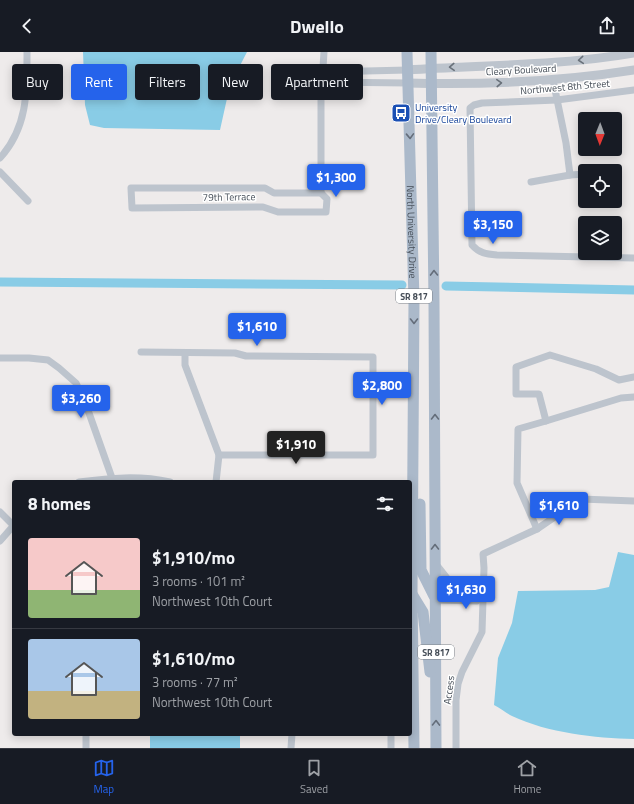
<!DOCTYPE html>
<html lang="en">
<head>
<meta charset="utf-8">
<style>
  body { margin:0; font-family:"Titillium Web",sans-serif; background:#20242c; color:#f1f3f6; height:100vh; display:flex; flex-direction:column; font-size:15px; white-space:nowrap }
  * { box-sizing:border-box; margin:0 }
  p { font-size:13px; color:#9ea1a6 }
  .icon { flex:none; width:22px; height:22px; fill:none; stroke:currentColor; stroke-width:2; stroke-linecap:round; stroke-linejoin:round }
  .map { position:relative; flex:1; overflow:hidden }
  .sheet { position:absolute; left:12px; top:428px; width:400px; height:256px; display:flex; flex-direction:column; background:#171b24; border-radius:4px; box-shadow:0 2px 10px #0003 }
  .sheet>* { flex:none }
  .hud { position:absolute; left:12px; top:12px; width:400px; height:36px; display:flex; gap:8px }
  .needle { width:26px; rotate:181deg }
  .tools { position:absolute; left:578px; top:60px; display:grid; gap:8px }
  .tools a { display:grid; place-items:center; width:44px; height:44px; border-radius:4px; background:#171b24; box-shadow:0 2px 10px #0003; font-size:20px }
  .price { position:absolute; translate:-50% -34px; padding:0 9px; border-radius:4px; background:#2563eb; color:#fff; font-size:13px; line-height:26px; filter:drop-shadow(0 1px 2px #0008) }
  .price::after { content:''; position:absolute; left:50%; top:24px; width:12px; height:9px; margin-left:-6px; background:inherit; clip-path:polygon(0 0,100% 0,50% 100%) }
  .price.selected { background:#222; color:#fff }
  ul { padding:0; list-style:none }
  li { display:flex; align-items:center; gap:12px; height:100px; padding:0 16px }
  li+li { border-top:1px solid #363941 }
  li span { display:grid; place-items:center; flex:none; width:112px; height:80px; border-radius:4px; color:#555 }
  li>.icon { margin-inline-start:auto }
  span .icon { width:48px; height:48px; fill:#fffc; stroke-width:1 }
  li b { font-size:17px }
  h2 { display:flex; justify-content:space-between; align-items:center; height:48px; padding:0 16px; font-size:17px }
  .tag { padding:0 14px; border-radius:4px; background:#171b24; box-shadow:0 2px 10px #0003; font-size:14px; line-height:36px }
  .tag.selected { background:#2563eb; color:#fff }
  header { display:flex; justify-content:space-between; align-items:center; height:52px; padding:0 16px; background:#171b24; font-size:18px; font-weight:700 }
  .tab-bar { display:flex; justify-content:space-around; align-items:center; height:56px; border-top:1px solid #363941; background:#171b24; font-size:11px; color:#9ea1a6 }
  .tab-bar a { display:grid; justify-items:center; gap:2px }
  .tab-bar .selected { color:#2563eb }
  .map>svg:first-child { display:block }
  .water { fill:#89cce6 }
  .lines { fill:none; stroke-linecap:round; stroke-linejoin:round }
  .canal { stroke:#89cce6; stroke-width:9 }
  .minor { stroke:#bdc4cd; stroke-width:7 }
  .tertiary { stroke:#bdc4cd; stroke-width:9 }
  .primary { stroke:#abb9ca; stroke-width:11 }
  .oneway { stroke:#69717a }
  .oneway2 { stroke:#646d7a }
  .labels { text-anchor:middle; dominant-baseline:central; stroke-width:3; stroke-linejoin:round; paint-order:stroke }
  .shield { fill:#fff; stroke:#7d8289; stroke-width:1 }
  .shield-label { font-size:9px; font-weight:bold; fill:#454d57 }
  .street-label { font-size:10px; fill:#454d57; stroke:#fff }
  .transit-label { font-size:10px; fill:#164399; stroke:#fff; text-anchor:start }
</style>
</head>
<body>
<header><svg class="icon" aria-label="back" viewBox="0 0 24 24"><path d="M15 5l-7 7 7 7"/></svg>Dwello<svg class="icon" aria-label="share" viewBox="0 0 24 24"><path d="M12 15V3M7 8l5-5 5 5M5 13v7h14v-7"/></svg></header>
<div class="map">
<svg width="634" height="696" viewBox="0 0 634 696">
  <rect width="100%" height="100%" fill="#eeebeb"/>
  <!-- water -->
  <g class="water">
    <path d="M83 0H247L230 33 220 78 104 76 90 73 85 53Z"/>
    <path d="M618 500 634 503V687C595 686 548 681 512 664 506 661 500 656 494 653L498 606 512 571 518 539 595 538 609 535Z"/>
    <rect x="150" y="682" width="90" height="14"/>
  </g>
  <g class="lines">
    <!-- canal -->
    <g class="canal">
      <path d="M0 230 402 233"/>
      <path d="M446 234 634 238"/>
    </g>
    <!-- minor -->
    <g class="minor">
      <path d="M323 20 408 18"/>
      <path d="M553 28 566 91 570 123"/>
      <path d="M323 30 408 31"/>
      <path d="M634 38 557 48 482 51 474 53 470 56 472 193C479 201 486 202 497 203L634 206"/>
      <path d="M0 106C28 75 27 39 27 0"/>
      <path d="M0 120 28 149"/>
      <path d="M531 130 570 123 585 122"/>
      <path d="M131 136H265L274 141H321L327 147 326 160H278L263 155 132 156Z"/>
      <path d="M321 141V46L324 0"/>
      <path d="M141 300 235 301 246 304 373 305V403H219"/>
      <path d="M185 301V313L219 403 216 430"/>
      <path d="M0 306H29L48 308 59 316 76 331 89 361 112 426"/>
      <path d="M546 369 621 346 634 345"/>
      <path d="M79 430C110 426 139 423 170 430"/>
      <path d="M0 460 14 474"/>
      <path d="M537 477 517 431 518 377 546 369 539 342H516V315L550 303 596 317 619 328 634 325"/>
      <path d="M0 489 14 473"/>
      <path d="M435 511 450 530H475L484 540 477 549 435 548"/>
      <path d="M86 682V696"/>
      <path d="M391 682V696"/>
      <path d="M291 696 292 682"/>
      <path d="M456 696V648L458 632 462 620 482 580 484 516 483 502 537 477 581 447 634 449"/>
    </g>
    <!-- tertiary -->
    <g class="tertiary">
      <path d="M408 18C483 13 559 14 634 1"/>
      <path d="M408 31C484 33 559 30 634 18"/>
    </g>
    <!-- primary -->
    <g class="primary">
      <path id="s1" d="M407 0 414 248 412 542 414 696"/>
      <path d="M431 0 434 250 436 696"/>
      <path d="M420 452 421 518 434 544"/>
      <path d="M412 542 423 560 430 620"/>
    </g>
  </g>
  <!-- one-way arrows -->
  <defs><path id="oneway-chevron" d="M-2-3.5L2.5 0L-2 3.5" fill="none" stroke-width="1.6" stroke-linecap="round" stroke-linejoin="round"/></defs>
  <g class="oneway">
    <use href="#oneway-chevron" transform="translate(581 8) rotate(175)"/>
    <use href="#oneway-chevron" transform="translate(452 15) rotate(177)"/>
    <use href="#oneway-chevron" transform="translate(499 31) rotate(-3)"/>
  </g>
  <g class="oneway2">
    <use href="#oneway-chevron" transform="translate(410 84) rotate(88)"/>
    <use href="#oneway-chevron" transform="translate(434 221) rotate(-91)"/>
    <use href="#oneway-chevron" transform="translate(414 269) rotate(90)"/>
    <use href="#oneway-chevron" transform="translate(435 365) rotate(-90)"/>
    <use href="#oneway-chevron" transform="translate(435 495) rotate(-90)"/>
    <use href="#oneway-chevron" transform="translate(436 671) rotate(-89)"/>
  </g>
  <!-- icons -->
  <defs>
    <g id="bus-square" transform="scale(1)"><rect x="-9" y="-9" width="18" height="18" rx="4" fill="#1a4fb4" stroke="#fff"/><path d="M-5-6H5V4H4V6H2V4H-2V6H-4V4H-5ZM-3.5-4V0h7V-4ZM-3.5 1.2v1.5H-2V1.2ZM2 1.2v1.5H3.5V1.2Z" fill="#fff"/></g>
  </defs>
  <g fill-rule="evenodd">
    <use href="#bus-square" x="401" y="61"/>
  </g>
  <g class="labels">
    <!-- shield labels -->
    <g class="shield">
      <rect x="396" y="237" width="36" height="14" rx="3"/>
      <rect x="418" y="593" width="36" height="14" rx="3"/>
    </g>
    <g class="shield-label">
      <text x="414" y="244">SR 817</text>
      <text x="436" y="600">SR 817</text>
    </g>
    <!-- street labels -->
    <g class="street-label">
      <text transform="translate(521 18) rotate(-3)">Cleary Boulevard</text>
      <text transform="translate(565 35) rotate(-5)">Northwest 8th Street</text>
      <text transform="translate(229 145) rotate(-1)">79th Terrace</text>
      <text stroke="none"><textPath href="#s1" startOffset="180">North University Drive</textPath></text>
      <text transform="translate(449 638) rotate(-82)">Access</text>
    </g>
    <!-- transit labels -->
    <g class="transit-label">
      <text x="415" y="55">University<tspan x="415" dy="12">Drive/Cleary Boulevard</tspan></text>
    </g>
  </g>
</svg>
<div class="tools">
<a><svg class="needle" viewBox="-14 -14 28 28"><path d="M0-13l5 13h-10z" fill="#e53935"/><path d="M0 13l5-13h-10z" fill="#9ea1a6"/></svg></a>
<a><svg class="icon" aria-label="locate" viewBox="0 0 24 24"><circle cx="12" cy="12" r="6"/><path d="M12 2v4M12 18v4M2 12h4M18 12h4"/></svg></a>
<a><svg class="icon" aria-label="layers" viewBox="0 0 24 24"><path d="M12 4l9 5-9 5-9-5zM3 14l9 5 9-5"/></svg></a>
</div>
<b class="price" style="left:336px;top:146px">$1,300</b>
<b class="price" style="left:493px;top:193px">$3,150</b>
<b class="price" style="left:257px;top:295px">$1,610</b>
<b class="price" style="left:382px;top:354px">$2,800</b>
<b class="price" style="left:81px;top:367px">$3,260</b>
<b class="price selected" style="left:296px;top:413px">$1,910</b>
<b class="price" style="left:559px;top:474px">$1,610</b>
<b class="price" style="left:466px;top:558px">$1,630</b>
<div class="hud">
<a class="tag">Buy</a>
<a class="tag selected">Rent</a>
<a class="tag">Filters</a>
<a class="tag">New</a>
<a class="tag">Apartment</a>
</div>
<section class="sheet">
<h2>8 homes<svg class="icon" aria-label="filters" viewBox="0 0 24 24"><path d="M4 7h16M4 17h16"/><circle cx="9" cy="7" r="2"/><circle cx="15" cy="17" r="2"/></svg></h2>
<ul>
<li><span style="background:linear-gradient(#f6c9c9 65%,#8fb573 0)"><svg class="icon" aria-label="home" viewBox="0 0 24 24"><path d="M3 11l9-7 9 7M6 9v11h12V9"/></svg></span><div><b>$1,910/mo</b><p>3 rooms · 101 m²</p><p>Northwest 10th Court</p></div></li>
<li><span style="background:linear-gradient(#a9c7e8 65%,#c2b280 0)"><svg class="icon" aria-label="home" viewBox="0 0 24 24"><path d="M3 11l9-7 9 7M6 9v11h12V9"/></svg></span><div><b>$1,610/mo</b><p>3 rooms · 77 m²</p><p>Northwest 10th Court</p></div></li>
</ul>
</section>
</div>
<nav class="tab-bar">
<a class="selected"><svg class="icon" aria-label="map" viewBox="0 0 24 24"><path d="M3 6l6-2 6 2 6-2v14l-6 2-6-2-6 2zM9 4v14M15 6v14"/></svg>Map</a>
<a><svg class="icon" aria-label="saved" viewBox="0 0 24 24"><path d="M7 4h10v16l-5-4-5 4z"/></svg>Saved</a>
<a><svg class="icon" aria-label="home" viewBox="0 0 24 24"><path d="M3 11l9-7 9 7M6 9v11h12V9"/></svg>Home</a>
</nav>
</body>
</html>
